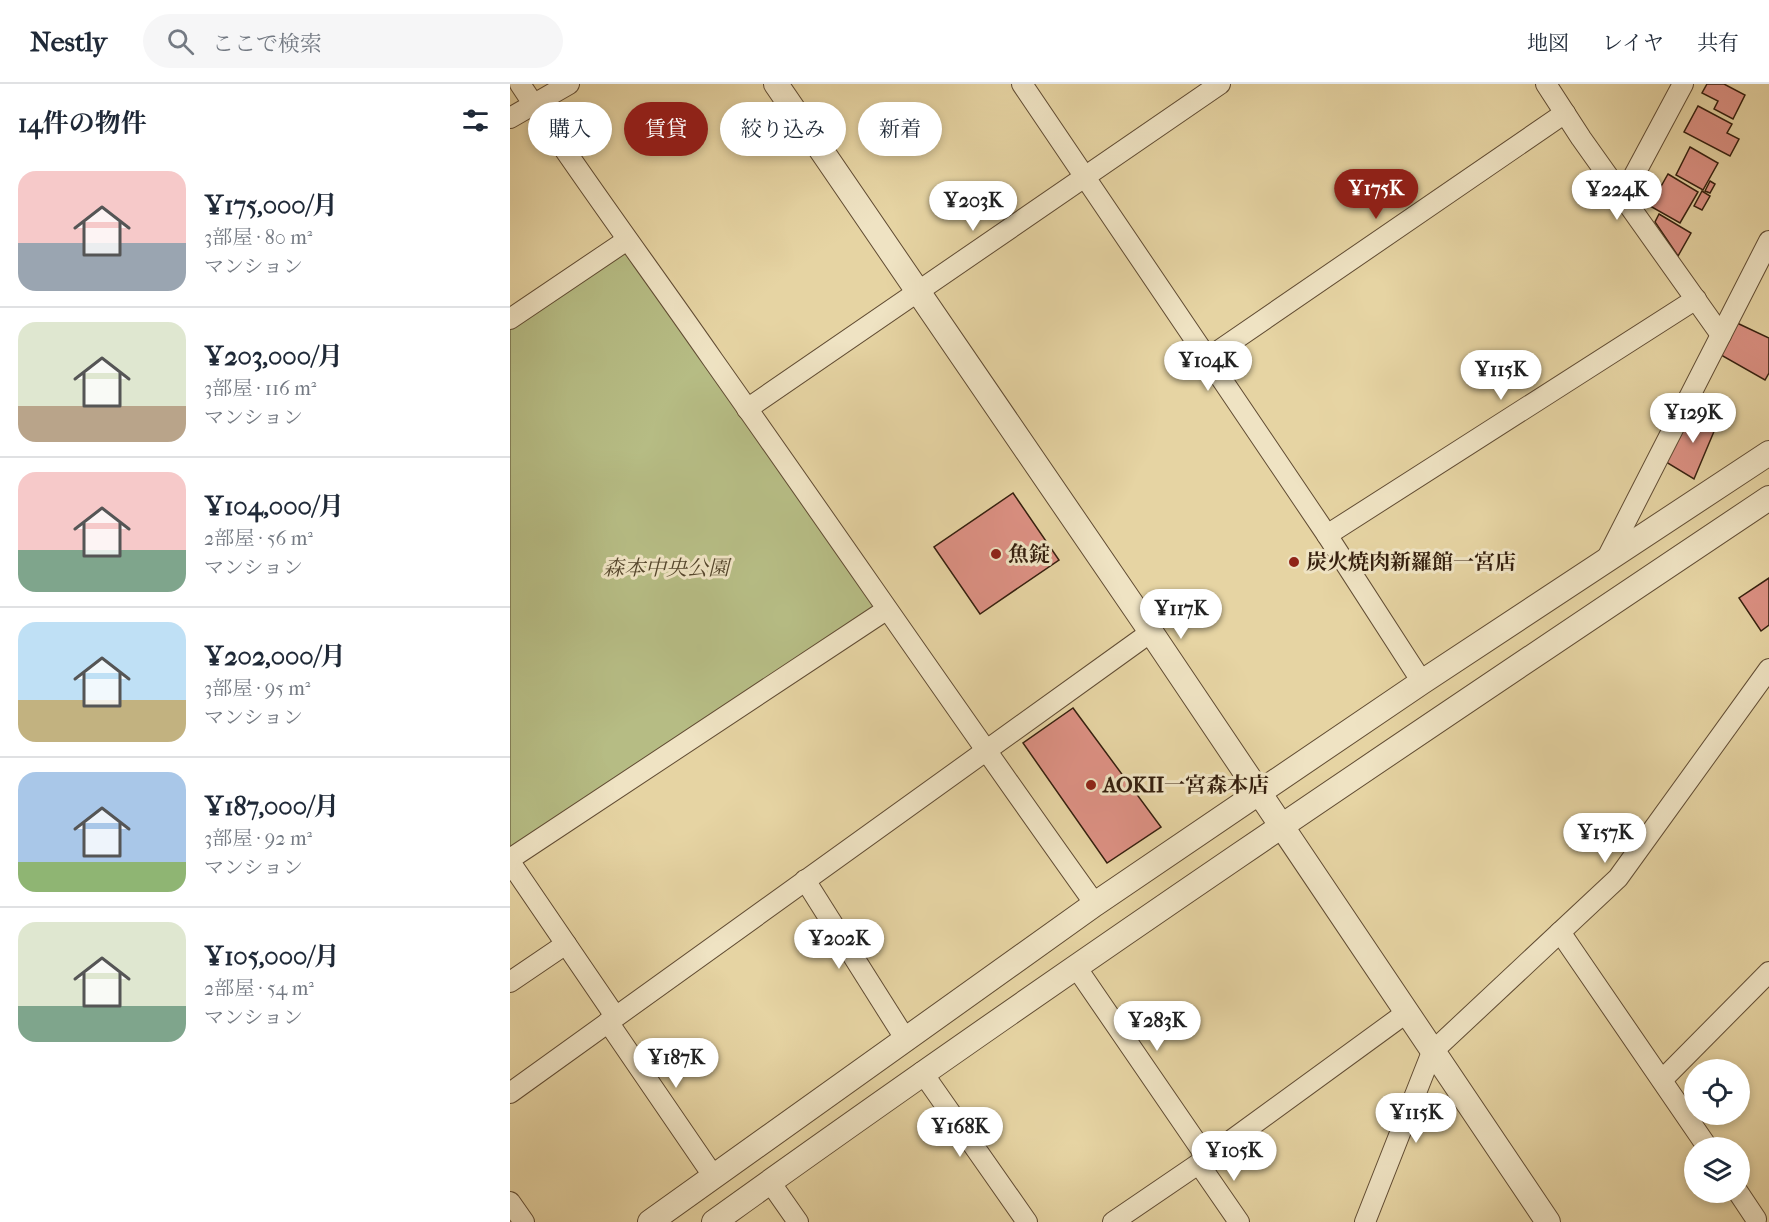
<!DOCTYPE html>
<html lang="ja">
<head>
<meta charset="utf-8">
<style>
  body { margin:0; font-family:"IM FELL French Canon","Noto Serif JP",serif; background:#f6f6f7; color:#1f2937; height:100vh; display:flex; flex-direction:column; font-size:22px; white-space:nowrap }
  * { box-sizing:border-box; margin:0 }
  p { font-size:20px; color:#747a83 }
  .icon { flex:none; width:33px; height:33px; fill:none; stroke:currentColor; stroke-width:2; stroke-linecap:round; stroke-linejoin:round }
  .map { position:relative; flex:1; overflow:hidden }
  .sheet { display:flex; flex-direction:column; background:#fff; width:510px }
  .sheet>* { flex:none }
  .guide { position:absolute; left:18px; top:18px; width:570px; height:54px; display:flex; gap:12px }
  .fabs { position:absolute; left:1174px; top:975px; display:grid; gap:12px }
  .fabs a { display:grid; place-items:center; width:66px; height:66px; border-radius:50%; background:#fff; box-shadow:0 3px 9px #0003; font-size:30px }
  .price { position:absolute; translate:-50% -51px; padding:0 14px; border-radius:21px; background:#fff; color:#222; font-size:20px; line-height:39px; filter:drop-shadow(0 2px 3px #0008) }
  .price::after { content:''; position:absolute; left:50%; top:36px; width:18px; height:14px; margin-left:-9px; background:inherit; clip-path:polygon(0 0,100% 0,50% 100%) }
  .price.selected { background:#8f2418; color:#fff }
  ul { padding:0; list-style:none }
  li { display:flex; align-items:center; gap:18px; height:150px; padding:0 18px }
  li+li { border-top:2px solid #e0e1e3 }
  li span { display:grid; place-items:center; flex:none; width:168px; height:120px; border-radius:18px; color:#555 }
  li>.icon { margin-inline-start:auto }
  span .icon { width:72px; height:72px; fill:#fffc; stroke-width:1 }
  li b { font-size:26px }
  h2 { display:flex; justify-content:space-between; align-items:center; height:72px; padding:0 18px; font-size:26px }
  .pill { padding:0 21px; border-radius:27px; background:#fff; box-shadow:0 3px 9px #0003; font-size:21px; line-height:54px }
  .pill.selected { background:#8f2418; color:#fff }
  header { display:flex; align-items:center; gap:36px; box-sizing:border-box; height:84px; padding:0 30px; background:#fff; border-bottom:2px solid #e0e1e3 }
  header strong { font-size:28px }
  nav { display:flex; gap:33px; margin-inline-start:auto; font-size:21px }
  .search { width:420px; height:54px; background:#f6f6f7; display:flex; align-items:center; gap:15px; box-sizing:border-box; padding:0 21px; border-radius:33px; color:#747a83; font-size:22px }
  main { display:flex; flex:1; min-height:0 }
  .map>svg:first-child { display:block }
  .green { fill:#b6bc84; stroke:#766e49; stroke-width:1.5 }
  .building { fill:#dd9184; stroke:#351f0e; stroke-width:1.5 }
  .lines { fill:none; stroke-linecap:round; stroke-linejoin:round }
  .minor-casing { stroke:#614c33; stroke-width:22 }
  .tertiary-casing { stroke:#614c33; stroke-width:26 }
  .minor { stroke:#efe3c3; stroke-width:20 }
  .tertiary { stroke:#efe3c3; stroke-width:24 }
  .poi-dot { fill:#8f2418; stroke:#efe3c3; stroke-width:2 }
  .labels { text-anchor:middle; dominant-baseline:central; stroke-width:6; stroke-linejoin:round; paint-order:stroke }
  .poi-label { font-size:21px; font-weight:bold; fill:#351f0e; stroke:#efe3c3; text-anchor:start }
  .park-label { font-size:21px; font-style:italic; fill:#55462c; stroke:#efe3c3 }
</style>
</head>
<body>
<header>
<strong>Nestly</strong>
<div class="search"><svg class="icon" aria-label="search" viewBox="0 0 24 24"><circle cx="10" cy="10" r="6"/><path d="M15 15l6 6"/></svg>ここで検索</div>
<nav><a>地図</a><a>レイヤ</a><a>共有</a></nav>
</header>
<main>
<section class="sheet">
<h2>14件の物件<svg class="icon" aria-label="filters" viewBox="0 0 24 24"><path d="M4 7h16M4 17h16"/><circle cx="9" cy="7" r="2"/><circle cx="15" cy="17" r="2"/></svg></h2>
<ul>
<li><span style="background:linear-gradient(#f6c9c9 60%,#9aa5b1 0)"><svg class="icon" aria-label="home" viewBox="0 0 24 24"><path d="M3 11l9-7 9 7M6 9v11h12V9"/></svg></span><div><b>¥175,000/月</b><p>3部屋 · 80 m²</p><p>マンション</p></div></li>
<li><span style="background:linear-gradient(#dfe7d0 70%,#b9a48a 0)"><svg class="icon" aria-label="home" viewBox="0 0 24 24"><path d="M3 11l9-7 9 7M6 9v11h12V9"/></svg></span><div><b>¥203,000/月</b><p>3部屋 · 116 m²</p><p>マンション</p></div></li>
<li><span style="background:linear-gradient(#f6c9c9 65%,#7fa58c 0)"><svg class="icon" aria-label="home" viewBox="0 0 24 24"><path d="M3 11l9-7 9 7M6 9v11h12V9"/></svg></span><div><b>¥104,000/月</b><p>2部屋 · 56 m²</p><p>マンション</p></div></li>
<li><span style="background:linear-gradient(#bfe0f5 65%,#c2b280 0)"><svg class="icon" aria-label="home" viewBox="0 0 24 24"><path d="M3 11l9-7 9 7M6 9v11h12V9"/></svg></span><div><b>¥202,000/月</b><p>3部屋 · 95 m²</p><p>マンション</p></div></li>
<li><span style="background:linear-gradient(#a9c7e8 75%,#8fb573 0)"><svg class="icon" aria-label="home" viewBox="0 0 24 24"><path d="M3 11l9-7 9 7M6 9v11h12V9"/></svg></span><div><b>¥187,000/月</b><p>3部屋 · 92 m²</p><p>マンション</p></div></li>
<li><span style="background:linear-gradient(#dfe7d0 70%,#7fa58c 0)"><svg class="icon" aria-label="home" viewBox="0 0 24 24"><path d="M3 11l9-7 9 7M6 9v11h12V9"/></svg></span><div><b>¥105,000/月</b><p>2部屋 · 54 m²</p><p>マンション</p></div></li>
</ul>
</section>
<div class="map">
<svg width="1259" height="1138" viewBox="0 0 1259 1138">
  <rect width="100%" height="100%" fill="#e6d4a3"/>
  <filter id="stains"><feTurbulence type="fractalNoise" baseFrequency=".00333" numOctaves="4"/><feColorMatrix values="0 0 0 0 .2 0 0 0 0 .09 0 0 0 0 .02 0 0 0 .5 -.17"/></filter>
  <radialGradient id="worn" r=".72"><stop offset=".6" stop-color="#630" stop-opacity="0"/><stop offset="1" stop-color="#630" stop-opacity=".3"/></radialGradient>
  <!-- green -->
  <path class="green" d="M117 156 376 526 0 775V235Z"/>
  <!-- building -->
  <g class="building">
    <path d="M1197 0H1214L1235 11 1223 35 1204 25 1208 17 1192 9Z"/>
    <path d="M1188 22 1222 40 1217 49 1229 55 1220 72 1174 48Z"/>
    <path d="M1180 63 1208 79 1193 106 1166 91Z"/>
    <path d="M1158 90 1188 108 1170 139 1140 122Z"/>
    <path d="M1200 97 1205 100 1200 109 1195 107Z"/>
    <path d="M1192 107 1200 112 1192 126 1184 122Z"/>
    <path d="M1149 130 1181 149 1168 172 1145 138Z"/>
    <path d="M1227 239 1259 254V289L1255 296 1211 271Z"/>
    <path d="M1183 327 1208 338 1184 395 1156 378Z"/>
    <path d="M503 409 549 476 470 530 424 463Z"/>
    <path d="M1259 494V541L1251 547 1229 514Z"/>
    <path d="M563 624 651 743 597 779 513 659Z"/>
  </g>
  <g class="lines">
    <!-- minor casing -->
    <g class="minor-casing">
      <g id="minor">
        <path d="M10 0C72 94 139 184 203 276 331 457 456 640 585 820"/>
        <path d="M512 0 817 451 912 598"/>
        <path d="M1036 0 1071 54 1211 251"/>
        <path d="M0 34 59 0"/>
        <path d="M1113 112 1173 0"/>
        <path d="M0 235 117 156"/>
        <path d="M698 274 1055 29"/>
        <path d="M237 325 710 0"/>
        <path d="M817 451 1186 215"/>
        <path d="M1096 476 1259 157"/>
        <path d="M0 775 376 526"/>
        <path d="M0 778 105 932"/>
        <path d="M295 796 396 956"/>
        <path d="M1050 848 1198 1064"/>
        <path d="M566 883 697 1074"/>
        <path d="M0 898 56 860"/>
        <path d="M98 938 204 1093"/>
        <path d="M412 988 517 1138"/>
        <path d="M1152 996 1259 888"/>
        <path d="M0 1009 641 548"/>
        <path d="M689 1080 729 1138"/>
        <path d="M260 1098 288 1138"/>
        <path d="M1228 1108 1246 1135"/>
        <path d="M0 1118 14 1138"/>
        <path d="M603 1138 697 1074 896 929"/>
        <path d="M855 1138 922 968 1108 794 1259 585"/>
      </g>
    </g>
    <!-- tertiary casing -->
    <g class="tertiary-casing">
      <g id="tertiary">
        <path d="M266 0 641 548 1038 1138"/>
        <path d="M140 1138 585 820 912 598 1259 369"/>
        <path d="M204 1138C550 889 905 651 1259 414"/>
      </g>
    </g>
    <!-- minor -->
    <use href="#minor" class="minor"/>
    <!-- tertiary -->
    <use href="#tertiary" class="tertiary"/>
  </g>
  <!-- markers -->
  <g class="poi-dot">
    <circle cx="486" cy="470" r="6"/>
    <circle cx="784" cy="478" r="6"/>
    <circle cx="581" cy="701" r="6"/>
  </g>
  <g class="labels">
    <!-- poi labels -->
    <g class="poi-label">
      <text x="498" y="470">魚錠</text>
      <text x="796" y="478">炭火焼肉新羅館一宮店</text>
      <text x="593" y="701">AOKII一宮森本店</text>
    </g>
    <!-- park labels -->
    <g class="park-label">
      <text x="156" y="484">森本中央公園</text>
    </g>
  </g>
  <rect width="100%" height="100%" filter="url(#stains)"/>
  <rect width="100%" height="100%" fill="url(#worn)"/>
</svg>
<div class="fabs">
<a><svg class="icon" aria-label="locate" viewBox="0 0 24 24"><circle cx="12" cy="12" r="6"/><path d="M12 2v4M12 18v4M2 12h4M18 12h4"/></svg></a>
<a><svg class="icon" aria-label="layers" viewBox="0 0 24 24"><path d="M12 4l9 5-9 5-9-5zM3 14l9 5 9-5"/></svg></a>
</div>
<b class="price selected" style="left:866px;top:136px">¥175K</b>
<b class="price" style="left:1107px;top:137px">¥224K</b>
<b class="price" style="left:463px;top:148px">¥203K</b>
<b class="price" style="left:698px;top:308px">¥104K</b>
<b class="price" style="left:991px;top:317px">¥115K</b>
<b class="price" style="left:1183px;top:360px">¥129K</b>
<b class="price" style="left:671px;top:556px">¥117K</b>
<b class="price" style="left:1095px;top:780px">¥157K</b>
<b class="price" style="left:329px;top:886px">¥202K</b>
<b class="price" style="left:647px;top:968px">¥283K</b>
<b class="price" style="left:166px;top:1005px">¥187K</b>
<b class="price" style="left:906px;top:1060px">¥115K</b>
<b class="price" style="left:450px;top:1074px">¥168K</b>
<b class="price" style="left:724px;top:1098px">¥105K</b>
<div class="guide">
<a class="pill">購入</a>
<a class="pill selected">賃貸</a>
<a class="pill">絞り込み</a>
<a class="pill">新着</a>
</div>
</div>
</main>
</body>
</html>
